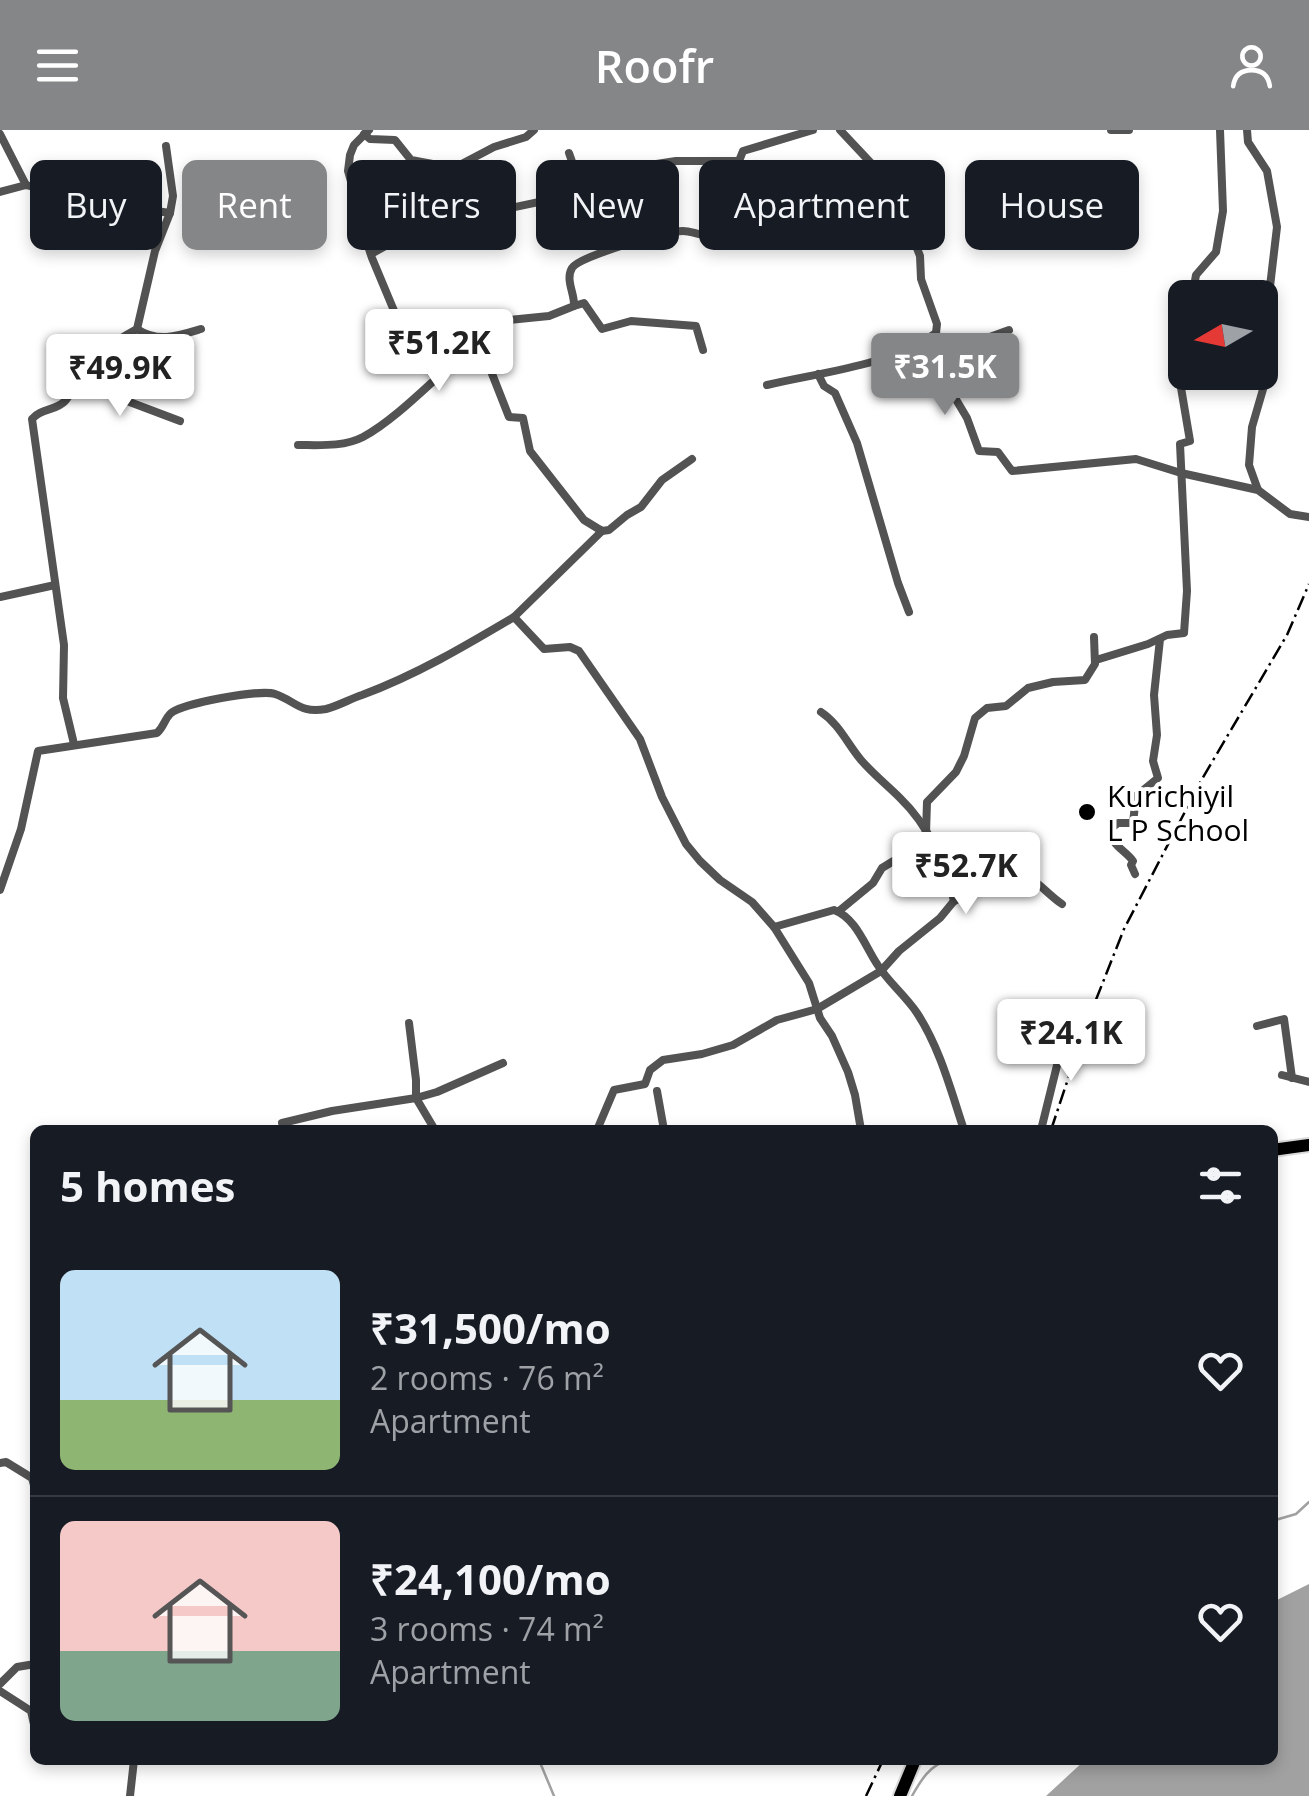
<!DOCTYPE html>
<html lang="en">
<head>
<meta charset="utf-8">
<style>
  body { margin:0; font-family:"Open Sans",sans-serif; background:#242831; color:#f1f3f6; height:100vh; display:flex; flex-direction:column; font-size:38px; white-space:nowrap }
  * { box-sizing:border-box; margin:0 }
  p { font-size:32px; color:#9ea1a6 }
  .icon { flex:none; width:55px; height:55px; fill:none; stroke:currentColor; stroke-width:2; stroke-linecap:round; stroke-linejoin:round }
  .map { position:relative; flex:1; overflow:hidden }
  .sheet { position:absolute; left:30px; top:995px; width:1248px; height:640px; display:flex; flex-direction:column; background:#171b24; border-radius:15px; box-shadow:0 5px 15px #0003 }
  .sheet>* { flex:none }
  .hud { position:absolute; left:30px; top:30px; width:1250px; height:90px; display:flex; gap:20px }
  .needle { width:65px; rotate:261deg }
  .controls { position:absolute; left:1168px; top:150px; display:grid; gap:20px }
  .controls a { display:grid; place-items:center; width:110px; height:110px; border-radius:15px; background:#171b24; box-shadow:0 5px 15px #0003; font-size:50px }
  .price { position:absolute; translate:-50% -85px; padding:0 22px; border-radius:10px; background:#fff; color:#222; font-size:32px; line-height:65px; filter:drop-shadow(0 2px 5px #0008) }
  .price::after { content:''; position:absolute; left:50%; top:60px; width:30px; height:22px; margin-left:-15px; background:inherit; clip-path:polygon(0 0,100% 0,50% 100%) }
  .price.on { background:#858687; color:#fff }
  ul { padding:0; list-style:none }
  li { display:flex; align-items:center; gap:30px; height:250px; padding:0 30px }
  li+li { border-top:2px solid #363941 }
  li span { display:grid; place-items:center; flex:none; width:280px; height:200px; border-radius:15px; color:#555 }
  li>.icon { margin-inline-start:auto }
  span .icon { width:120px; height:120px; fill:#fffc; stroke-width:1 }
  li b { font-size:42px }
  h2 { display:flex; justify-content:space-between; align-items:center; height:120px; padding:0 30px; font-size:42px }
  .chip { padding:0 35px; border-radius:15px; background:#171b24; box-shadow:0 5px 15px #0003; font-size:35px; line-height:90px }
  .chip.on { background:#858687; color:#fff }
  header { display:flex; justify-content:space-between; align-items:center; height:130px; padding:0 30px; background:#858687; color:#fff; font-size:45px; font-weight:600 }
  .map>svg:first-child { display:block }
  .water { fill:#a1a1a1 }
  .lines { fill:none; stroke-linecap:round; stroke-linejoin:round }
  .stream { stroke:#a1a1a1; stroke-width:2.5 }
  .primary-casing { stroke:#dbdbdb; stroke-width:16 }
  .street { stroke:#535353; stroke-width:8 }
  .primary { stroke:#000; stroke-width:12 }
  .rail { stroke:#000; stroke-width:2.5; stroke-dasharray:15 5 2.5 5; stroke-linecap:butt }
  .poi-dot { fill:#000; stroke:#fff; stroke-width:4 }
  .labels { text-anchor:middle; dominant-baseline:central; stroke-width:8; stroke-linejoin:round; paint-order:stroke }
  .poi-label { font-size:30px; fill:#000; stroke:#fff; text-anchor:start }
</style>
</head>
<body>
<header><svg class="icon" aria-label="menu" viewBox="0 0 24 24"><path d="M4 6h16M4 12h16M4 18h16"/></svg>Roofr<svg class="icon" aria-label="person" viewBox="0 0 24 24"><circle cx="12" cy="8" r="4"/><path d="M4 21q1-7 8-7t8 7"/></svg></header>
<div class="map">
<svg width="1309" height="1666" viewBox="0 0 1309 1666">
  <rect width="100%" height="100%" fill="#fff"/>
  <!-- water -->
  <path class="water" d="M1309 1454V1666H1046L1085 1630H1272L1273 1472Z"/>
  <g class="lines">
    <!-- stream -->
    <g class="stream">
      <path d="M1272 1391 1296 1384 1309 1372"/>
      <path d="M539 1630 554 1666"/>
      <path d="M956 1630 967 1632 980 1630"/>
      <path d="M912 1666C921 1650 930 1635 948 1630"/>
    </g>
    <!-- primary casing -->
    <g class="primary-casing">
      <g id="primary">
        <path d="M1272 1020 1309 1015"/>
        <path d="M900 1666 915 1630"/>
      </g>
    </g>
    <!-- street -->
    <g class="street">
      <path d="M369 0 354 15 350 25 348 41 352 55V68L372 128 400 195 432 244 440 245 509 190 549 186 574 176C575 164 565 150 572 138 579 126 667 101 683 101 689 101 694 103 699 104 710 105 727 104 738 101L742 90 735 68 738 61 739 31 743 21 813 0"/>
      <path d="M1111 0H1129"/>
      <path d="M1247 0 1248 12 1267 41 1277 97 1265 199 1266 249 1252 297 1249 335 1258 360"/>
      <path d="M0 4 26 55"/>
      <path d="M364 4 370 9 395 10 411 30 454 38 494 17 526 7 534 0"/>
      <path d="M569 23 582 60 607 120"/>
      <path d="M0 62 26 55 81 70 170 83"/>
      <path d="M863 101 904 82"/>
      <path d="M371 124 416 99 433 98 453 90 577 64 600 50 650 35 676 31H739"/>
      <path d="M1192 168 1196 145 1216 122 1223 81 1220 0"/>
      <path d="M574 176 584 173 602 199 631 191 696 196 703 220"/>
      <path d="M137 199C158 213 178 206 201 199"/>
      <path d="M936 203 946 228 948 256 967 288 979 321 998 322 1012 341 1136 329 1181 343 1258 360 1290 384 1309 387"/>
      <path d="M475 217 487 231 509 287 523 288 530 321 584 390 602 401 609 400 627 385 641 377 662 350 692 329"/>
      <path d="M946 228 965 216 1009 200"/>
      <path d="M86 239 119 268 180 291"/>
      <path d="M818 244 824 256 835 263 857 313 898 453 909 482"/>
      <path d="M767 255C822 242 889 236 936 203L937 194 921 149 920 126 896 64 886 49 840 0"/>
      <path d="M298 315C319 315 344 317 363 307 389 293 418 265 440 245"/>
      <path d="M0 467 55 455"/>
      <path d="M514 487 602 401"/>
      <path d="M1096 530 1148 514 1167 505 1184 503 1187 461 1180 314 1190 311 1177 234 1185 201"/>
      <path d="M821 582C839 594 847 613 861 630 873 644 887 655 900 668 928 695 946 734 954 771"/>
      <path d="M74 614 63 568 64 515 32 289C41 278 56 281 65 271 72 263 77 253 83 244 97 223 115 211 137 199L155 121 170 83 173 66 166 16"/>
      <path d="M1135 744 1131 735 1133 731C1125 720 1110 715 1110 699L1118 693H1133L1136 666 1158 648 1153 631 1157 605 1154 565 1160 509"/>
      <path d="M0 760 21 699 38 621 157 603C164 597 164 590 170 584 181 573 261 559 275 564 296 571 300 584 326 579 338 576 350 569 362 565 416 545 465 516 514 487L544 519 570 517 579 521 640 609 662 667 686 714 700 731 720 750 752 772 774 797 809 853 820 888 832 906 848 942 855 965 861 1000"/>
      <path d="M839 781 873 753 882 738 900 727 926 703 927 672 956 642 964 626 975 588 987 578 1006 576 1028 558 1053 552 1085 550 1095 534 1094 507"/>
      <path d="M774 797 834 780C856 788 865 816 877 834 888 852 905 865 917 883 940 918 951 961 964 1000"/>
      <path d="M409 893 416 950V968L435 1000"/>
      <path d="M1257 896 1284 889 1292 948"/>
      <path d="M1282 945 1309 952"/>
      <path d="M657 961 664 1000"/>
      <path d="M282 993 332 981 416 968 437 962 503 933"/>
      <path d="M597 1000 614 960 645 954 650 940 663 930 702 924 733 915 777 890 817 879 881 841 899 821 940 788 954 771 982 758H999L1012 753 1019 744C1034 746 1048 765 1062 774"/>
      <path d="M1041 1000 1066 899"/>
      <path d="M0 1333 6 1332 32 1348 35 1359"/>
      <path d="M0 1554 17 1537 35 1534"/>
      <path d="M0 1561 31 1581 35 1599"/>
      <path d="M130 1666 134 1630"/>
    </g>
    <!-- primary -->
    <use href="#primary" class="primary"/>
    <!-- rail -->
    <g class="rail">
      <path d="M1051 1000 1086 895 1124 799 1202 649 1287 505 1309 454"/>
      <path d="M866 1666 883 1630"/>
    </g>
  </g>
  <!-- markers -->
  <circle class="poi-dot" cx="1087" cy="682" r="10"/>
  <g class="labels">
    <!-- poi labels -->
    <g class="poi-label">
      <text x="1107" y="665">Kurichiyil<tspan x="1107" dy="34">L P School</tspan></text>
    </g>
  </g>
</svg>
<div class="controls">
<a><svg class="needle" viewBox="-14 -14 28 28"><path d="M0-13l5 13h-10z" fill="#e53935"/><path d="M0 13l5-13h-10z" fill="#9ea1a6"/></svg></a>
</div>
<b class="price" style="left:439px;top:264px">₹51.2K</b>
<b class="price on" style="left:945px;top:288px">₹31.5K</b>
<b class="price" style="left:120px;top:289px">₹49.9K</b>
<b class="price" style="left:966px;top:787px">₹52.7K</b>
<b class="price" style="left:1071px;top:954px">₹24.1K</b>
<div class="hud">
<a class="chip">Buy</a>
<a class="chip on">Rent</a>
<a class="chip">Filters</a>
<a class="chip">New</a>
<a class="chip">Apartment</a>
<a class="chip">House</a>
</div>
<section class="sheet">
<h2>5 homes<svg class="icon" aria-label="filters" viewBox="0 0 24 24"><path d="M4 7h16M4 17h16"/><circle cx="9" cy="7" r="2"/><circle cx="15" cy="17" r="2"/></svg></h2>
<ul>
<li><span style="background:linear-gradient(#bfe0f5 65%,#8fb573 0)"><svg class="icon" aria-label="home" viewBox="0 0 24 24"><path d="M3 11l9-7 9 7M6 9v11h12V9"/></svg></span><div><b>₹31,500/mo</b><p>2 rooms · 76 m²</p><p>Apartment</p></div><svg class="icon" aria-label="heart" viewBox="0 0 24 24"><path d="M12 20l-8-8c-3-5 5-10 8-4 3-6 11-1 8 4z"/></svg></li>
<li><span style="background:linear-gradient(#f6c9c9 65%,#7fa58c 0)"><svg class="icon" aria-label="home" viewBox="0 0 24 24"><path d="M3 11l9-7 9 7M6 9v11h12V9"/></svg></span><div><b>₹24,100/mo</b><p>3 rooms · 74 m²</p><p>Apartment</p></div><svg class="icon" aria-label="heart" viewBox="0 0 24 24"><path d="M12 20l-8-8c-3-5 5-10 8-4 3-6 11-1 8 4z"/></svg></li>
</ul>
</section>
</div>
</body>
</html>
